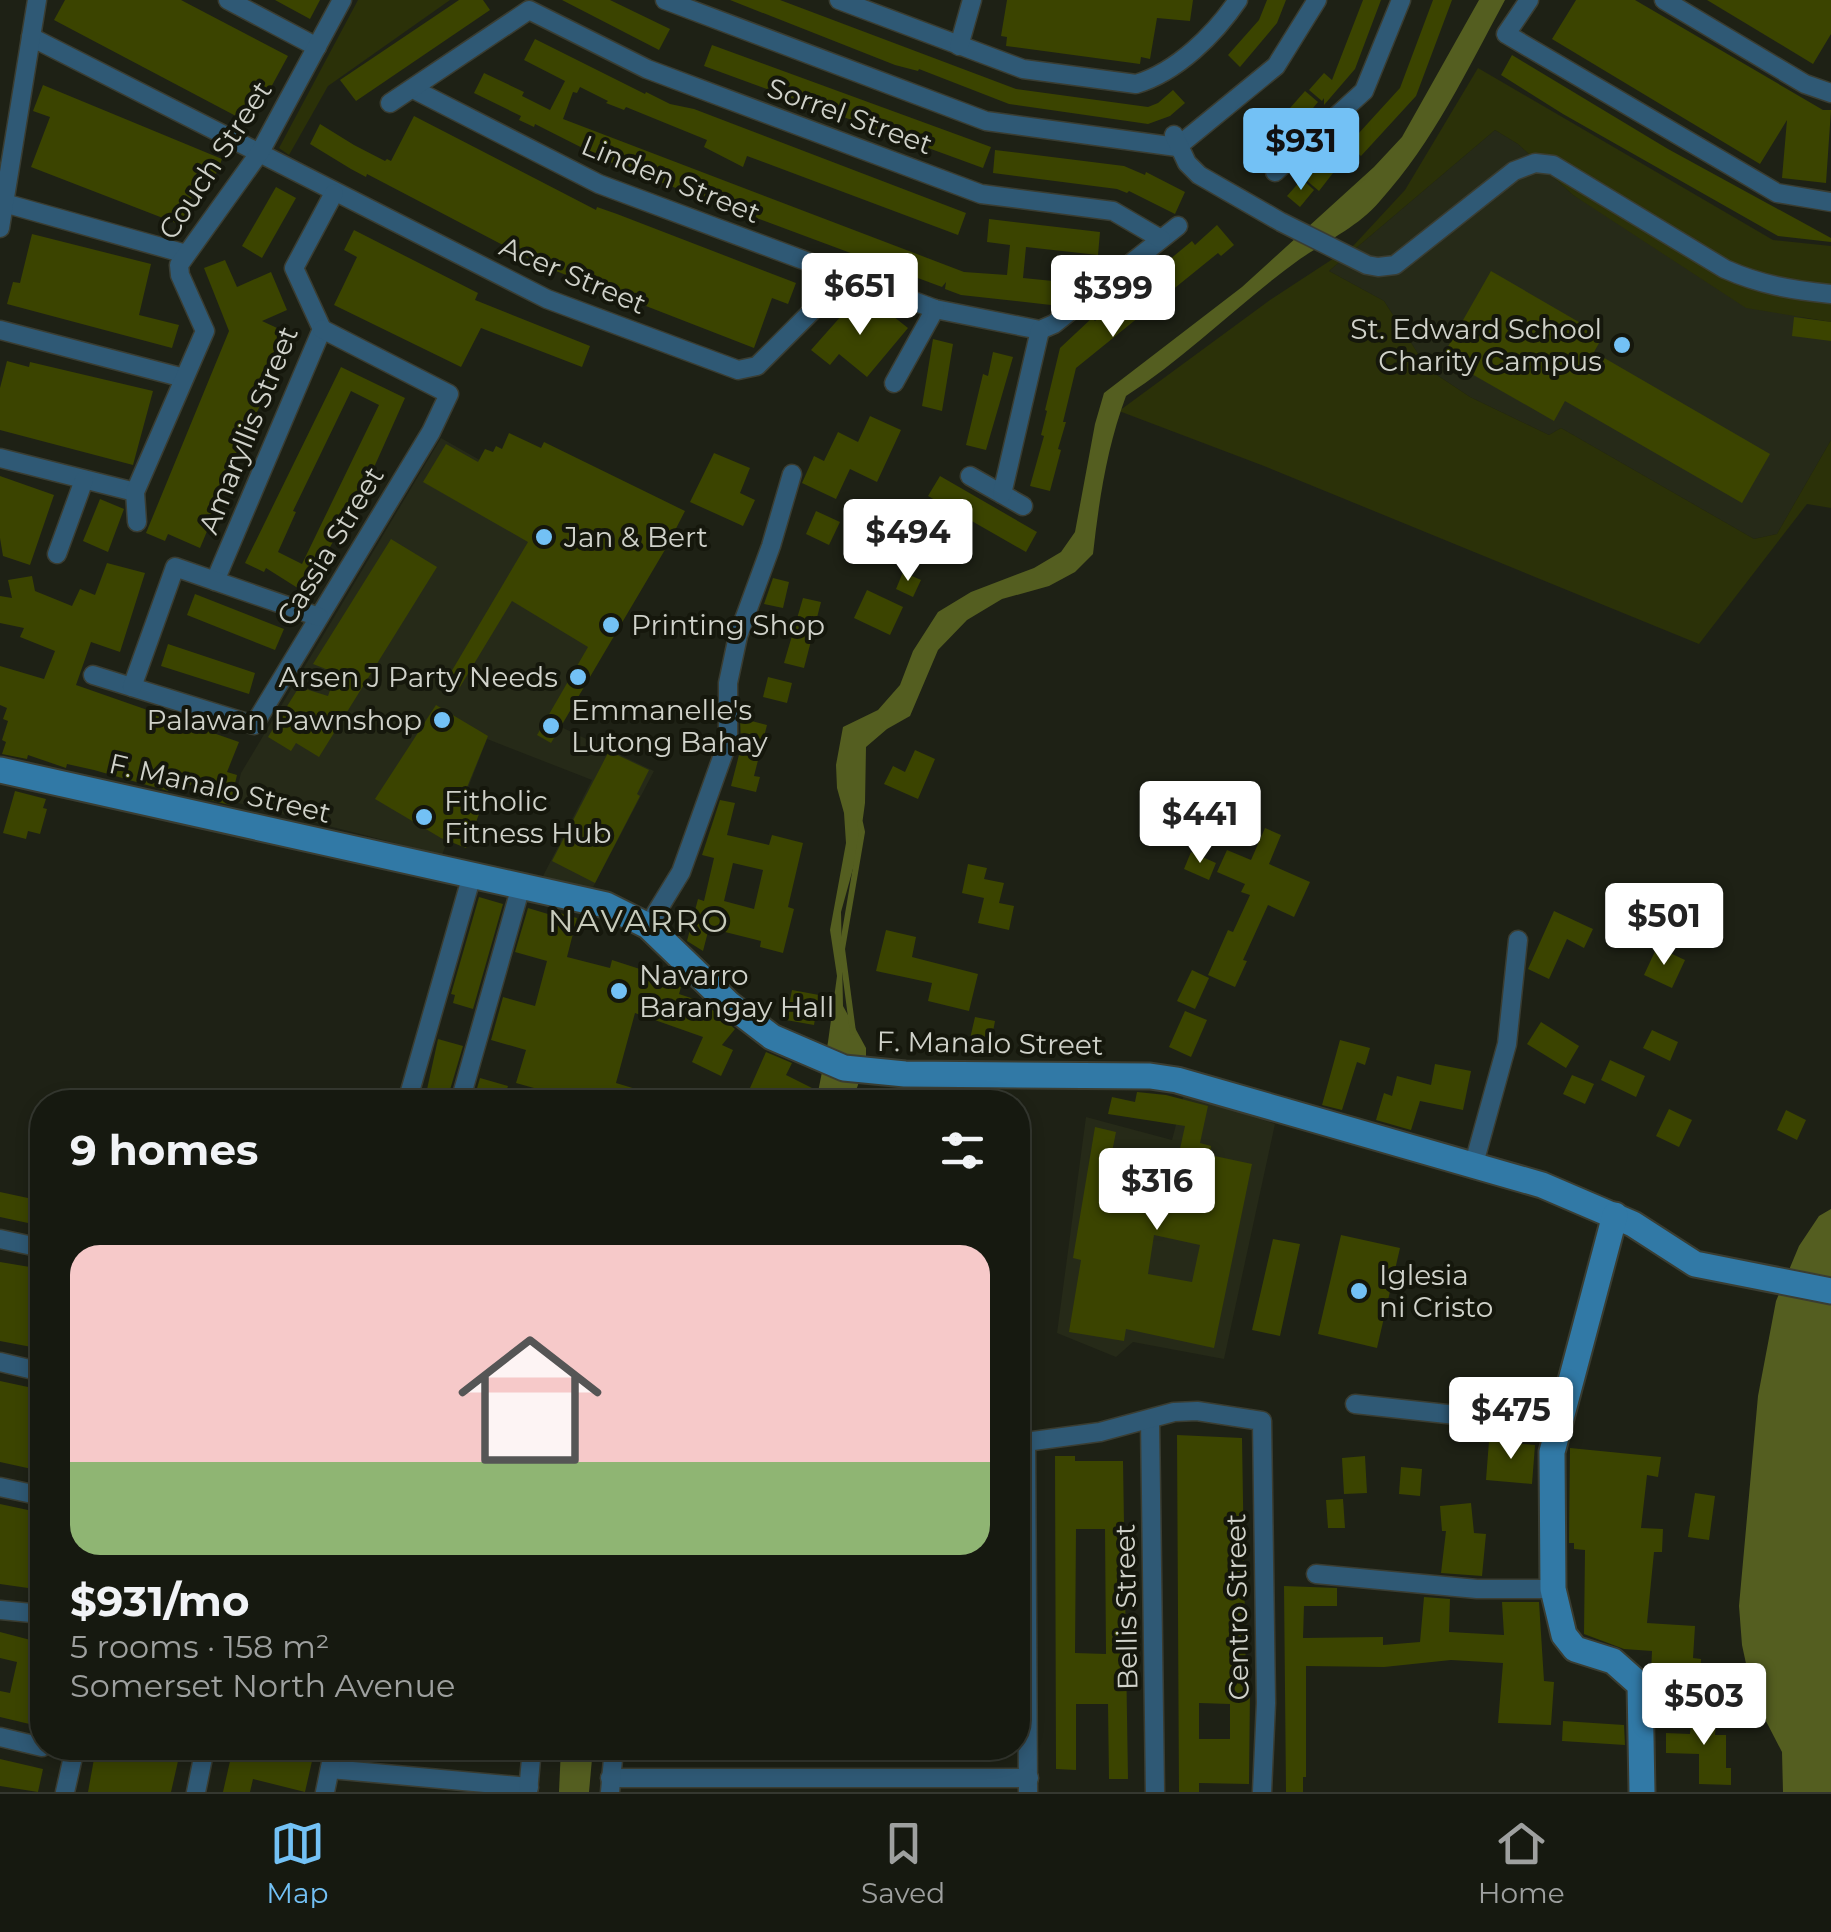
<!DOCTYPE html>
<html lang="en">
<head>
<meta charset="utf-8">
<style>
  body { margin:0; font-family:Montserrat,sans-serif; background:#23261e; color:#f1f3f6; height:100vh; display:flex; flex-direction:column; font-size:38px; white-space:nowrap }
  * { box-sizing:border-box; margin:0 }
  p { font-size:32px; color:#9ea09f }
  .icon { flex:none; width:55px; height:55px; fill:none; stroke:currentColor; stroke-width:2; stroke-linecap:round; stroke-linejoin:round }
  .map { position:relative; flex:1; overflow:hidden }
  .details { position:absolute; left:30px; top:1090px; width:1000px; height:670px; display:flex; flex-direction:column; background:#161910; border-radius:40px; box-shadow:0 5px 15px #0003,0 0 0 2px #353830 }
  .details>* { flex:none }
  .price { position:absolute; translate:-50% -85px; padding:0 22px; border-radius:10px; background:#fff; color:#222; font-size:32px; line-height:65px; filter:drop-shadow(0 2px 5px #0008) }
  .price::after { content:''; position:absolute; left:50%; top:60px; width:30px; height:22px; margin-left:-15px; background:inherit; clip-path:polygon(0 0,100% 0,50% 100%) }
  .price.selected { background:#73c1f5; color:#111 }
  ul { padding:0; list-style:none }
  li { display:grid; align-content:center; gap:20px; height:530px; padding:0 40px }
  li+li { border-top:2px solid #353830 }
  li span { display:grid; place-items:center; height:310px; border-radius:30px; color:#555 }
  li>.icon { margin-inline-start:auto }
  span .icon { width:180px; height:180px; fill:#fffc; stroke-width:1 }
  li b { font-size:42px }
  h2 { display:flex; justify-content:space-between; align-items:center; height:120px; padding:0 40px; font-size:42px }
  .tabs { display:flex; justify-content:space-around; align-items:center; height:140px; border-top:2px solid #353830; background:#161910; font-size:28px; color:#9ea09f }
  .tabs a { display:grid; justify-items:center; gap:5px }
  .tabs .selected { color:#73c1f5 }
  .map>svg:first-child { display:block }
  .built { fill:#262a18 }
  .green { fill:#2b3108 }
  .water { fill:#545e20 }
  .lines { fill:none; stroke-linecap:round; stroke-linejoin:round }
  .stream { stroke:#545e20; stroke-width:6 }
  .building { fill:#3b4400; fill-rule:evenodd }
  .street-casing { stroke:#3a3d32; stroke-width:21 }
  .secondary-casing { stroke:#3a3d32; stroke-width:29 }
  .street { stroke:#2f5975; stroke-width:18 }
  .secondary { stroke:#3179a6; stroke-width:25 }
  .poi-dot { fill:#73c1f5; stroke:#15170c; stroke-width:4 }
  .labels { text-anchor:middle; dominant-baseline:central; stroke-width:8; stroke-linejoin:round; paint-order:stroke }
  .street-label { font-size:28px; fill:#d0d2ca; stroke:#15170c }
  .poi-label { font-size:28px; fill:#d0d2ca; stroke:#15170c; text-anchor:start }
  .quarter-label { font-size:32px; letter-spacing:2.5px; fill:#c7cabb; stroke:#15170c }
</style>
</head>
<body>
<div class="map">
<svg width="1831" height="1792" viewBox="0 0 1831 1792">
  <rect width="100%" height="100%" fill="#1e2115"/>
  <!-- built -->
  <g class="built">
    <path d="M1495 130 1518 144 1573 195 1804 318 1831 322V440L1777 534 1754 539 1561 428 1549 435 1470 397 1428 369 1384 301 1329 271Z"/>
    <path d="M441 438 656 560 561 727 654 771 591 891 541 880 592 780 487 739 442 855 234 802 241 773Z"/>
    <path d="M1184 1094 1275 1124 1224 1359 1133 1342 1116 1357 1057 1333 1086 1117 1172 1140Z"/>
  </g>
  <!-- green -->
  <g class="green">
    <path d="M358 0H450L328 86 289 155 279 148Z"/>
    <path d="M1478 68 1773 240 1831 246V322L1746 308 1573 195 1518 144 1495 130 1329 271 1384 301 1428 369 1470 397 1549 435 1561 428 1754 539 1777 534 1831 440V508L1807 504 1699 644 1264 466 1119 411 1270 300 1354 245 1405 190Z"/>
  </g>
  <!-- water -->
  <g class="water">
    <path d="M1479 0H1505C1467 70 1434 141 1380 201 1358 227 1328 240 1300 259 1240 302 1188 356 1126 396 1107 447 1099 500 1093 554L1075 572 1049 586 1002 599 967 620 938 650 910 716 887 729 866 747 865 803 859 847 841 912 843 1006 866 1048V1062L852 1102H816L828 1042 837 976 830 930 846 843 844 813 837 788 836 765 843 727 878 710 900 685 913 651 938 612 971 592 1034 568 1061 552 1075 532 1095 424 1104 393 1242 287 1374 167 1402 137Z"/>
    <path d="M1831 1209V1792H1783L1782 1752 1753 1696 1742 1645 1739 1606 1758 1396 1776 1301 1799 1246 1819 1216Z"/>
    <path d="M561 1748H593L589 1792H559Z"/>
  </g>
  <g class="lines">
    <!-- stream -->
    <path class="stream" d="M853 1032 842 949 862 832 860 823"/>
  </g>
  <!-- building -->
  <g class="building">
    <path d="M65 0H181L288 56 251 124 54 20Z"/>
    <path d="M275 0H320L310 19Z"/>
    <path d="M459 0H483L490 10 356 101 340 80Z"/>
    <path d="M562 0H610L670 29 659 50Z"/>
    <path d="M730 0H780L1016 89 1148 107 1158 103 1173 90 1185 103 1170 116 1148 124 1009 104 919 69 918 71 895 65Z"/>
    <path d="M1007 0H1193L1190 21 1157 18 1150 59 1141 57 1140 64 1006 46 1007 37 1001 36Z"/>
    <path d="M1267 0H1286L1277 23 1240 67 1228 55 1259 20Z"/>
    <path d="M1363 0H1381L1355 69 1324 105V98L1322 101 1309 90 1324 73 1332 80Z"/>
    <path d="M1433 0H1452L1416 96 1361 156 1348 145 1400 88Z"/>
    <path d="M1576 0H1635L1823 110H1831L1826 183 1782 178 1787 120 1760 164 1552 39Z"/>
    <path d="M1707 0H1831V34L1813 64Z"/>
    <path d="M535 39 645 94 646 92 670 104 694 109 966 213 958 235 747 156 743 167 704 147 707 140 626 107 624 110 606 103 608 101 580 87 577 93 573 92 563 119 964 272 1007 275 1010 245 987 242 989 219 1100 232 1098 255 1026 247 1023 278 1053 281 1051 305 961 295 945 289 946 282 942 287 622 168 535 124 534 127 519 120 521 116 474 93 484 73 524 92 522 96 550 110 565 81 524 60Z"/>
    <path d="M712 45 991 147 983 168 704 66Z"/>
    <path d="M1512 55 1668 149 1831 238V242L1778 236 1563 114 1501 75Z"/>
    <path d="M43 85 222 159 212 184 199 179 181 225 31 167 50 117 33 111Z"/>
    <path d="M1305 91 1318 102 1304 119 1290 108Z"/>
    <path d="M1285 109 1298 120 1265 158 1252 146Z"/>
    <path d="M414 116 596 210 597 207 617 214 796 283 788 304 772 298 754 348 543 266 367 174 366 177 351 169 310 144 320 124 354 145 385 161 387 159 391 161Z"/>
    <path d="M1343 144 1356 154 1341 172 1328 161Z"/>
    <path d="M995 150 1124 166 1145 175 1146 172 1185 192 1175 214 1129 191 1127 193 1117 189 993 173Z"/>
    <path d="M1320 162 1333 173 1319 191 1306 180Z"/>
    <path d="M1302 179 1314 190 1300 207 1287 196Z"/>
    <path d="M276 187 296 198 262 258 242 246Z"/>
    <path d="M1217 225 1234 245 1221 256 1218 253 1076 368 1063 422H1066L1058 449 1061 450 1050 491 1030 486 1044 436 1041 435 1047 411 1045 410 1060 348 1092 318 1095 321 1192 241 1195 245Z"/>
    <path d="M354 230 478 293 475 300 590 346 582 367 481 328 461 367 334 305 357 257 344 250Z"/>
    <path d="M32 234 151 264 139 315 179 325 172 348 7 304 13 282 20 283Z"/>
    <path d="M225 260 237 287 271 272 287 310 262 321 290 334 200 548 168 534 165 541 146 533 229 331 204 268Z"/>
    <path d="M1491 271 1603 336 1594 352 1770 454 1742 503 1565 401 1554 421 1442 357Z"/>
    <path d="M858 297 884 318 889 313 908 328 867 377 839 354 830 365 811 350Z"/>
    <path d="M1794 317 1831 322V341L1792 336Z"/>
    <path d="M933 339 953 344 942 411 922 406Z"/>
    <path d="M993 352 1013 357 986 450 966 445 983 374 988 376Z"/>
    <path d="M7 361 29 367 30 362 153 391 133 465 0 430V388Z"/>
    <path d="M341 367 405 398 367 483 304 592 266 568 264 572 245 563ZM351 391 379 405 302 564 278 552 296 512 293 511Z"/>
    <path d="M870 416 901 430 877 482 850 469 836 499 802 483 814 456 824 461 838 432 858 442Z"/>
    <path d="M509 433 541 448 544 442 685 511 666 548 551 743 537 735 588 647 512 601 460 687 447 679 528 542 423 482 446 444 478 462 485 449 493 452 496 446 502 449Z"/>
    <path d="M714 453 750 468 740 493 755 500 743 526 690 502Z"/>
    <path d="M0 476 54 495 30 565 3 556 0 538Z"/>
    <path d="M940 476 1037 532 1026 552 928 496Z"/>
    <path d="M100 499 124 509 108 552 83 541Z"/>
    <path d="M906 507 923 515 915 532 898 524Z"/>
    <path d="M816 511 840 522 829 545 806 534Z"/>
    <path d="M391 539 437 567 319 757 296 743 291 751 268 737 299 687 328 696 336 673 313 664Z"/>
    <path d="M107 563 145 573 120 652 91 642 76 685 239 742 227 772 237 775 230 805 209 800 211 791 171 780 168 791 94 770 67 764 66 768 28 755 27 759 2 754 6 742 2 740 8 721 3 719 7 708 0 705V666L44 679 55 651 20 637 24 628 0 623V596L12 598 8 580 32 576 35 591 72 606 80 589 95 595Z"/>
    <path d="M903 572 921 580 913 597 896 589Z"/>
    <path d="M773 578 789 582 783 608 764 604Z"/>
    <path d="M867 590 903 607 890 635 854 618Z"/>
    <path d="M195 594 284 629 275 650 187 615Z"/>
    <path d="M803 598 821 602 804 668 784 663Z"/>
    <path d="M168 644 255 673 249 694 161 666Z"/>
    <path d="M768 677 792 683 787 703 763 697Z"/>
    <path d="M436 705 488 736 461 802 481 809 466 848 441 838 375 799Z"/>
    <path d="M740 718 767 725 754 776 760 777 756 792 731 786 741 747Z"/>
    <path d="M915 750 935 759 918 799 884 784 893 766 905 772Z"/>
    <path d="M609 751 649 770 637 794 640 796 595 883 552 861Z"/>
    <path d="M15 791 46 799 43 808 47 809 40 834 28 831 26 839 3 833Z"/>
    <path d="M720 800 735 803 727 835 769 845 772 835 803 843 788 907 794 909 783 953 760 947 761 941 709 928 703 951 687 941 698 899 704 901 714 858 702 855ZM733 863 763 870 754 909 724 901Z"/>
    <path d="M1265 828 1281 835 1269 864 1310 882 1294 917 1268 905 1243 960 1247 961 1235 987 1208 975 1228 930 1233 932 1250 895 1241 892 1245 884 1217 872 1227 850 1251 860Z"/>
    <path d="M1191 852 1216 863 1209 880 1184 869Z"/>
    <path d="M968 864 987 868 984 879 1004 883 999 903 1014 906 1009 930 978 923 984 898 962 893Z"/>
    <path d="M479 897 503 904 473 1009 453 1003 455 995 451 994Z"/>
    <path d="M528 908 558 917 560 913 577 918 567 957 610 968 612 960 646 971 645 975 681 987 679 994 703 1002 735 1029 722 1045 733 1050 721 1076 692 1062 703 1037 635 1013 616 1083 666 1098 665 1102H584L516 1083 526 1050 491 1040 503 997 535 1006 547 961 515 952Z"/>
    <path d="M1554 911 1593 929 1584 948 1567 939 1549 979 1528 969Z"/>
    <path d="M886 930 916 937 912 957 978 974 969 1011 928 1001 932 983 876 971Z"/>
    <path d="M1657 947 1685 960 1672 988 1644 975Z"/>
    <path d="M1192 970 1209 978 1195 1009 1177 1001Z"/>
    <path d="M792 990 819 995 814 1025 786 1020Z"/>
    <path d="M1185 1011 1207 1020 1191 1057 1169 1047Z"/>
    <path d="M975 1017 995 1021 990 1047 969 1043Z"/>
    <path d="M1541 1022 1579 1046 1566 1068 1527 1044Z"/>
    <path d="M1652 1030 1678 1042 1670 1061 1643 1048Z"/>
    <path d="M438 1039 463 1046 447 1100 426 1094Z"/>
    <path d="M1340 1040 1370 1048 1365 1065 1357 1062 1342 1110 1322 1105Z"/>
    <path d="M766 1052 792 1063 786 1075 814 1089 807 1102H781L750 1088Z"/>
    <path d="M1610 1060 1645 1076 1636 1097 1601 1080Z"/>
    <path d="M1435 1064 1471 1071 1463 1110 1420 1101 1411 1130 1376 1120 1384 1093 1392 1096 1397 1076 1431 1085Z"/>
    <path d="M1572 1075 1594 1084 1585 1104 1563 1094Z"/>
    <path d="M480 1078 508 1086 503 1102H485L486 1098 475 1095Z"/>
    <path d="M1137 1092 1166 1095 1208 1106 1200 1143 1211 1146 1210 1155 1252 1164 1214 1348 1126 1329 1124 1341 1069 1332 1081 1260 1073 1258 1095 1127 1116 1132 1111 1157 1176 1167 1185 1126 1108 1114 1112 1097 1135 1102ZM1154 1235 1200 1245 1192 1282 1148 1274Z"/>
    <path d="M1669 1109 1692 1120 1679 1147 1656 1136Z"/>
    <path d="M1786 1110 1806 1120 1797 1140 1777 1130Z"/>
    <path d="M0 1192 42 1201V1226L0 1217Z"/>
    <path d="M1341 1235 1400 1248 1377 1348 1318 1334Z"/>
    <path d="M1273 1239 1300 1244 1280 1336 1252 1330Z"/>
    <path d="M0 1262 42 1269V1294L36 1321 42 1322V1349L0 1341Z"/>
    <path d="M0 1381 42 1390 41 1471 0 1462Z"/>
    <path d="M1177 1435 1242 1438 1246 1686H1250L1249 1784 1199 1783V1792H1179ZM1199 1703 1230 1704V1739H1199Z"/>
    <path d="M1489 1441 1535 1445 1532 1484 1486 1480Z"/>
    <path d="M1570 1448 1661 1457 1658 1477 1647 1475 1641 1528 1663 1529 1662 1552H1654L1647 1623 1695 1626 1693 1658 1701 1659 1699 1701 1656 1698V1684L1651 1673 1652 1651 1624 1649 1584 1634 1585 1550 1574 1549V1543H1569Z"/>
    <path d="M1055 1456H1075V1461H1123L1128 1779H1109L1108 1704H1076V1770L1056 1769ZM1076 1529H1105L1106 1654 1075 1653Z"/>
    <path d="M1365 1456 1367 1493 1344 1494 1342 1458Z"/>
    <path d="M1401 1467 1422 1469 1420 1496 1399 1494Z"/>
    <path d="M1695 1493 1715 1496 1709 1540 1688 1537Z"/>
    <path d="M1343 1499 1345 1528H1328L1326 1500Z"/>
    <path d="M1471 1503 1474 1533 1486 1534 1482 1576 1441 1573 1446 1531H1442L1440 1506Z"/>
    <path d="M0 1504 42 1513V1590L0 1584Z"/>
    <path d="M1284 1586 1337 1588V1606H1304L1303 1638 1383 1637V1645L1420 1642 1424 1597 1450 1599 1449 1632 1504 1635 1502 1602H1539L1544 1681 1554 1682 1551 1725 1498 1723 1503 1663 1451 1660 1384 1667 1306 1666V1777H1303V1792H1286Z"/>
    <path d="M0 1632 42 1643V1669L36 1698 42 1700V1727L0 1717V1691L10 1693 17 1662 0 1658Z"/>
    <path d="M1692 1710 1717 1712 1715 1735H1726V1768H1731V1785L1699 1784V1754L1666 1753V1733L1690 1734Z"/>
    <path d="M1563 1721 1624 1725 1625 1745 1562 1741Z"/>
    <path d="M96 1748H181L171 1792H88Z"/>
    <path d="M233 1748H315L305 1792 253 1779 250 1792H223Z"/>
    <path d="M0 1759 43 1769 38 1792 0 1786Z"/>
  </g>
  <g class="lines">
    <!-- street casing -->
    <g class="street-casing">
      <g id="street">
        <path d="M228 0 317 47"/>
        <path d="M665 0 986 121 1177 147 1276 66 1317 0"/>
        <path d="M839 0 1023 69 1136 84C1177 72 1215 34 1238 0"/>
        <path d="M1529 0 1506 34 1777 193 1831 202"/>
        <path d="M1664 0 1805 84 1831 93"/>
        <path d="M31 37 547 299 738 370 757 366 847 276"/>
        <path d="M959 46 972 0"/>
        <path d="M413 89 599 184 935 309 1040 330 1054 324 1178 226"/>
        <path d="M390 103 529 10 647 69 981 194 1113 211 1161 239"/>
        <path d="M1174 135 1187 163 1199 175 1281 222 1367 265 1378 267 1395 265 1514 171 1535 163 1553 165 1725 269C1761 285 1792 290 1831 294"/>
        <path d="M1275 172 1364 91 1401 0"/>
        <path d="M4 203 186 254"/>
        <path d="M0 228 37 0"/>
        <path d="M0 330 184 378"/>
        <path d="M894 383 935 309"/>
        <path d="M0 458 135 492"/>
        <path d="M970 476 1023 506"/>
        <path d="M1002 494 1040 330"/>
        <path d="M137 522 135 492 205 331 180 275 179 265 260 152 342 0"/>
        <path d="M57 554 84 480"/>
        <path d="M215 581 322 329 294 268 334 193"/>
        <path d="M93 675 254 725 431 432 449 394 322 329"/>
        <path d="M132 687 175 567 319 617"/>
        <path d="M648 926 681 872 728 741V683L738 636 771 546 792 474"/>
        <path d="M463 1091 521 886"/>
        <path d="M407 1102 472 875"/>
        <path d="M1473 1167 1507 1044 1518 940"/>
        <path d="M0 1239 42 1248"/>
        <path d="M0 1362 42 1372"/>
        <path d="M1355 1404 1557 1426"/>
        <path d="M1150 1420 1155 1792"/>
        <path d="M1026 1442 1028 1792"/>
        <path d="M1018 1443 1100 1432 1174 1412 1197 1411 1262 1421 1266 1703 1262 1792"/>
        <path d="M0 1487 42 1496"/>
        <path d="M1316 1574 1477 1589H1553"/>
        <path d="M0 1610 42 1614"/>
        <path d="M0 1737 42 1747"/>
        <path d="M330 1769 529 1787"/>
        <path d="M610 1778H1029"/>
        <path d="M65 1792 75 1748"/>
        <path d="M196 1792 205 1748"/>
        <path d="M325 1792 334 1748"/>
        <path d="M528 1792 532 1748"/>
        <path d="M610 1792 614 1748"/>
      </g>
    </g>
    <!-- secondary casing -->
    <g class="secondary-casing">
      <g id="secondary">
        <path d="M0 770 606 905 648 926 729 1004 772 1037 844 1068 905 1074 1150 1076 1177 1080 1542 1185 1633 1224 1695 1264 1831 1291"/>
        <path d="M1615 1215 1552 1452 1553 1589 1564 1635 1575 1649 1613 1661 1640 1685 1642 1792"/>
      </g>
    </g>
    <!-- street -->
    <use href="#street" class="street"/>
    <!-- secondary -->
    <use href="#secondary" class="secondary"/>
  </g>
  <!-- markers -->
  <g class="poi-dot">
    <circle cx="1622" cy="345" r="10"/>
    <circle cx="544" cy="537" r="10"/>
    <circle cx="611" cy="625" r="10"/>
    <circle cx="578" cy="677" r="10"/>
    <circle cx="442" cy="720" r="10"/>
    <circle cx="551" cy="726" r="10"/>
    <circle cx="424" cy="817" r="10"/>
    <circle cx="619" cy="991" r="10"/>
    <circle cx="1359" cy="1291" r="10"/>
  </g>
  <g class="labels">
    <!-- street labels -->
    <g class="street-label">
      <text transform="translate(850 116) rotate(20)">Sorrel Street</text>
      <text transform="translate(215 160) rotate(-57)">Couch Street</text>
      <text transform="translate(671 179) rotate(22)">Linden Street</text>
      <text transform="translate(573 275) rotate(23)">Acer Street</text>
      <text transform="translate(248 430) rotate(-68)">Amaryllis Street</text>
      <text transform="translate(330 546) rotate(-59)">Cassia Street</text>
      <text transform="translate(220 788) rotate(13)">F. Manalo Street</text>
      <text transform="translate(990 1043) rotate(1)">F. Manalo Street</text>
      <text transform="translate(1126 1607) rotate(-91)">Bellis Street</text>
      <text transform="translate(1237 1607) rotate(-91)">Centro Street</text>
    </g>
    <!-- poi labels -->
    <g class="poi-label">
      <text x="1602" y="329" text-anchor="end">St. Edward School<tspan x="1602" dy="32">Charity Campus</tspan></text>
      <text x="564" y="537">Jan &amp; Bert</text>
      <text x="631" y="625">Printing Shop</text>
      <text x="558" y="677" text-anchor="end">Arsen J Party Needs</text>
      <text x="571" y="710">Emmanelle's<tspan x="571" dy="32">Lutong Bahay</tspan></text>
      <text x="422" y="720" text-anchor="end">Palawan Pawnshop</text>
      <text x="444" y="801">Fitholic<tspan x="444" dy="32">Fitness Hub</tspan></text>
      <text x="639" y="975">Navarro<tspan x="639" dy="32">Barangay Hall</tspan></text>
      <text x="1379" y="1275">Iglesia<tspan x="1379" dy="32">ni Cristo</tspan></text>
    </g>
    <!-- quarter labels -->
    <g class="quarter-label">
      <text x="639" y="920">NAVARRO</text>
    </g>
  </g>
</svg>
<b class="price selected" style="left:1301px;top:193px">$931</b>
<b class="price" style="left:860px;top:338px">$651</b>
<b class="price" style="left:1113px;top:340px">$399</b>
<b class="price" style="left:908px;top:584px">$494</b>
<b class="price" style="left:1200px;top:866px">$441</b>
<b class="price" style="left:1664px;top:968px">$501</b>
<b class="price" style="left:1157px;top:1233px">$316</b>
<b class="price" style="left:1511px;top:1462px">$475</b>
<b class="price" style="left:1704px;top:1748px">$503</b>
<section class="details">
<h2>9 homes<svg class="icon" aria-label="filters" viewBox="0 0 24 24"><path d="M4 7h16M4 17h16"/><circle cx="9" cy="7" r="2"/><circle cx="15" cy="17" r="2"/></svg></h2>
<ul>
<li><span style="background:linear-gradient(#f6c9c9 70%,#8fb573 0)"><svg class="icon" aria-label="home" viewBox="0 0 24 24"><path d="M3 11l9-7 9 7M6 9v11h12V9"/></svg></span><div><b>$931/mo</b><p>5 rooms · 158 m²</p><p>Somerset North Avenue</p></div></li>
</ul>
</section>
</div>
<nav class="tabs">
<a class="selected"><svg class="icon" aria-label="map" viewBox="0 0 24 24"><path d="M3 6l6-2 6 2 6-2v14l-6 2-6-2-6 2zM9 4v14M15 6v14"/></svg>Map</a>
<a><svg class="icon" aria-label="saved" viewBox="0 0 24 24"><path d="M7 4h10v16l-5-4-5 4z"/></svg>Saved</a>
<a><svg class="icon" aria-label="home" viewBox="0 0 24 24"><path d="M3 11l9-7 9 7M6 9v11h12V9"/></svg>Home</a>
</nav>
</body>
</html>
